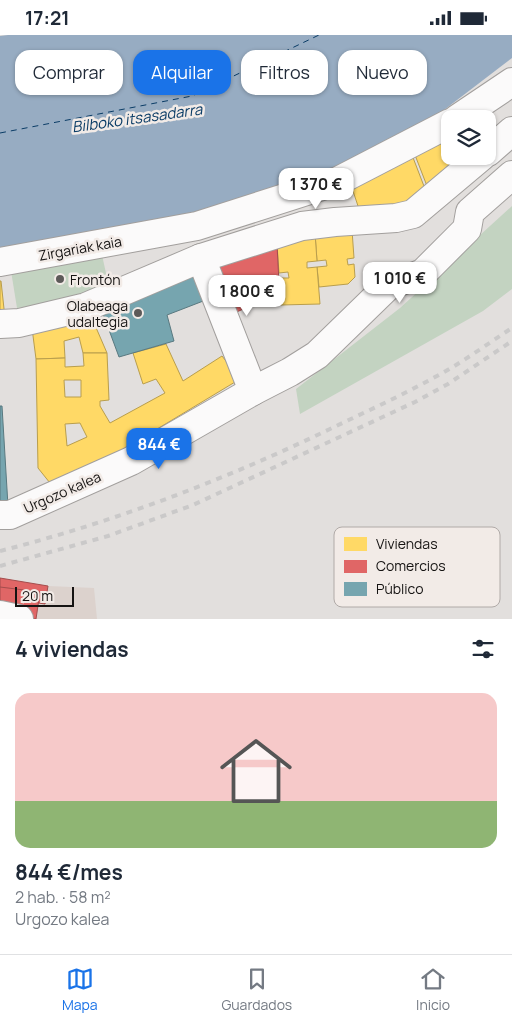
<!DOCTYPE html>
<html lang="es">
<head>
<meta charset="utf-8">
<style>
  body { margin:0; font-family:Manrope,sans-serif; background:#f6f6f7; color:#1f2937; height:100vh; display:flex; flex-direction:column; font-size:19px; white-space:nowrap }
  * { box-sizing:border-box; margin:0 }
  p { font-size:16px; color:#747a83 }
  .icon { flex:none; width:28px; height:28px; fill:none; stroke:currentColor; stroke-width:2; stroke-linecap:round; stroke-linejoin:round }
  .map { position:relative; height:584px; overflow:hidden }
  .sheet { display:flex; flex-direction:column; background:#fff; flex:1 }
  .sheet>* { flex:none }
  .hud { position:absolute; left:15px; top:15px; width:482px; height:45px; display:flex; gap:10px }
  .tools { position:absolute; left:441px; top:75px; display:grid; gap:10px }
  .tools a { display:grid; place-items:center; width:55px; height:55px; border-radius:10px; background:#fff; box-shadow:0 1px 4px #0004; font-size:25px }
  .scale { position:absolute; left:15px; bottom:12px; width:59px; box-sizing:border-box; padding-left:5px; border:2px solid #151312; border-top:0; font-size:14px; line-height:18px; white-space:nowrap; color:#151312; -webkit-text-stroke:4px #f2ebe7; paint-order:stroke }
  .price { position:absolute; translate:-50% -42px; padding:0 11px; border-radius:10px; background:#fff; color:#222; font-size:16px; line-height:32px; filter:drop-shadow(0 1px 2px #0008) }
  .price::after { content:''; position:absolute; left:50%; top:30px; width:15px; height:11px; margin-left:-8px; background:inherit; clip-path:polygon(0 0,100% 0,50% 100%) }
  .price.current { background:#1a73e8; color:#fff }
  ul { padding:0; list-style:none }
  li { display:grid; align-content:center; gap:10px; height:265px; padding:0 15px }
  li+li { border-top:1px solid #e0e1e3 }
  li span { display:grid; place-items:center; height:155px; border-radius:15px; color:#555 }
  li>.icon { margin-inline-start:auto }
  span .icon { width:90px; height:90px; fill:#fffc; stroke-width:1 }
  li b { font-size:21px }
  h2 { display:flex; justify-content:space-between; align-items:center; height:60px; padding:0 15px; font-size:21px }
  .tag { padding:0 18px; border-radius:15px; background:#fff; box-shadow:0 1px 4px #0004; font-size:18px; line-height:45px }
  .tag.current { background:#1a73e8; color:#fff }
  .status { display:flex; justify-content:space-between; align-items:center; height:35px; padding:0 25px; background:#fff; direction:ltr }
  .status svg { height:14px; fill:currentColor }
  .tabs { display:flex; justify-content:space-around; align-items:center; height:70px; border-top:1px solid #e0e1e3; background:#fff; font-size:14px; color:#747a83 }
  .tabs a { display:grid; justify-items:center; gap:2px }
  .tabs .current { color:#1a73e8 }
  .map>svg:first-child { display:block }
  .built { fill:#dcd2cd }
  .green { fill:#c3d3c1 }
  .water { fill:#97acc2 }
  .homes { fill:#ffd966; stroke:#b99e4d; fill-rule:evenodd }
  .shops { fill:#e06666; stroke:#a34d4d }
  .public { fill:#76a5af; stroke:#597980 }
  .lines { fill:none; stroke-linecap:round; stroke-linejoin:round }
  .ferry { stroke:#0a3c66; stroke-width:1; stroke-dasharray:6 5; stroke-linecap:butt }
  .minor-casing { stroke:#a29f9d; stroke-width:30 }
  .minor { stroke:#fbfafa; stroke-width:28 }
  .rail { stroke:#cac9c9; stroke-width:4; stroke-dasharray:6 6; stroke-linecap:butt }
  .poi-dot { fill:#5d5a59; stroke:#f2ebe7; stroke-width:2 }
  .labels { text-anchor:middle; dominant-baseline:central; stroke-width:5; stroke-linejoin:round; paint-order:stroke }
  .street-label { font-size:14px; fill:#151312; stroke:#f2ebe7 }
  .poi-label { font-size:14px; fill:#151312; stroke:#f2ebe7; text-anchor:start }
  .water-label { font-size:15px; font-style:italic; fill:#0a3c66; stroke:#f2ebe7 }
  .key { fill:#f2ebe7; stroke:#b0aaa7; stroke-width:1 }
  .key-label { font-size:14px; fill:#151312 }
</style>
</head>
<body>
<div class="status"><b>17:21</b><svg viewBox="0 0 49 12"><path d="M0 12V9h3v3zM5 12V6h3v6zM10 12V3h3v9zM15 12V0h3v12zM26 1h20v11H26zM47 4h2v5h-2z"/></svg></div>
<div class="map">
<svg width="512" height="584" viewBox="0 0 512 584">
  <rect width="100%" height="100%" fill="#e2dfdd"/>
  <!-- built -->
  <path class="built" d="M48 551 94 553 97 584H0Z"/>
  <!-- green -->
  <g class="green">
    <path d="M512 171V254L483 276 300 379 296 354 400 273Z"/>
    <path d="M102 220 109 252 91 262 17 273 11 236Z"/>
  </g>
  <!-- water -->
  <path class="water" d="M8 0H512V23L444 75 418 91 340 132 236 171 0 217V1Z"/>
  <!-- homes -->
  <g class="homes">
    <path d="M450 101V121H463L454 131 442 105Z"/>
    <path d="M442 105 454 131 427 151 415 120Z"/>
    <path d="M412 120 427 159 402 174H359L352 153Z"/>
    <path d="M352 195 354 223 347 224 348 230 354 229 355 242 348 249 319 252 317 232 327 231 326 225 317 226 315 198Z"/>
    <path d="M315 198 317 226 307 227V233L317 232 320 269 281 270 279 243H289L288 237 279 238 277 209Z"/>
    <path d="M0 246H1L5 283H0Z"/>
    <path d="M88 274 107 318H83L79 302 64 306 65 323 36 324 32 293Z"/>
    <path d="M166 309 183 346 222 321 240 344 124 414 50 448 38 433 36 324 65 323V332L84 331 83 318H107L109 365 100 366V371L110 388 165 358 156 344 143 349 133 318ZM64 345H81V362H65ZM80 388 87 402 67 411 65 389Z"/>
  </g>
  <!-- shops -->
  <g class="shops">
    <path d="M277 209 279 248 261 253 265 265 234 278 216 232Z"/>
    <path d="M0 543 48 551 45 569 0 562Z"/>
    <path d="M0 552 40 557 36 584H0Z"/>
  </g>
  <!-- public -->
  <g class="public">
    <path d="M202 238 211 263 167 280 174 306 119 322 102 276Z"/>
    <path d="M0 371H2L8 471H0Z"/>
  </g>
  <g class="lines">
    <!-- ferry -->
    <path class="ferry" d="M0 98 192 61 319 0"/>
    <!-- minor casing -->
    <g class="minor-casing">
      <g id="minor">
        <path d="M457 84 512 47"/>
        <path d="M488 117 512 96"/>
        <path d="M201 223 253 356"/>
        <path d="M0 227 197 191 338 146 450 88"/>
        <path d="M0 289 19 288 86 272 201 223 302 191 335 187 396 183 413 179 482 121"/>
        <path d="M0 480H10L131 426 253 356 290 337 317 320 388 251 423 238 467 194 470 177 512 140"/>
        <path d="M0 580 19 584"/>
      </g>
    </g>
    <!-- minor -->
    <use href="#minor" class="minor"/>
    <!-- rail -->
    <g class="rail">
      <path d="M0 516C114 487 224 445 330 394 365 377 401 361 435 342 462 328 487 309 512 293"/>
      <path d="M0 531 108 501 193 470 415 367 448 349 512 306"/>
    </g>
  </g>
  <!-- markers -->
  <g class="poi-dot">
    <circle cx="60" cy="244" r="5"/>
    <circle cx="138" cy="278" r="5"/>
  </g>
  <g class="labels">
    <!-- street labels -->
    <g class="street-label">
      <text transform="translate(80 213) rotate(-10)">Zirgariak kaia</text>
      <text transform="translate(62 457) rotate(-24)">Urgozo kalea</text>
    </g>
    <!-- poi labels -->
    <g class="poi-label">
      <text x="70" y="244">Frontón</text>
      <text x="128" y="270" text-anchor="end">Olabeaga<tspan x="128" dy="16">udaltegia</tspan></text>
    </g>
    <!-- water labels -->
    <g class="water-label">
      <text transform="translate(137 83) rotate(-8)">Bilboko itsasadarra</text>
    </g>
  </g>
  <!-- legend -->
  <rect x="334" y="492" width="166" height="80" rx="8" class="key"/>
  <rect x="344" y="502" width="23" height="14" fill="#ffd966"/>
  <rect x="344" y="525" width="23" height="13" fill="#e06666"/>
  <rect x="344" y="547" width="23" height="14" fill="#76a5af"/>
  <g class="key-label">
    <text x="376" y="514">Viviendas</text>
    <text x="376" y="536">Comercios</text>
    <text x="376" y="559">Público</text>
  </g>
</svg>
<div class="tools">
<a><svg class="icon" aria-label="layers" viewBox="0 0 24 24"><path d="M12 4l9 5-9 5-9-5zM3 14l9 5 9-5"/></svg></a>
</div>
<div class="scale">20 m</div>
<b class="price" style="left:316px;top:175px">1 370 €</b>
<b class="price" style="left:400px;top:269px">1 010 €</b>
<b class="price" style="left:247px;top:282px">1 800 €</b>
<b class="price current" style="left:159px;top:435px">844 €</b>
<div class="hud">
<a class="tag">Comprar</a>
<a class="tag current">Alquilar</a>
<a class="tag">Filtros</a>
<a class="tag">Nuevo</a>
</div>
</div>
<section class="sheet">
<h2>4 viviendas<svg class="icon" aria-label="filters" viewBox="0 0 24 24"><path d="M4 7h16M4 17h16"/><circle cx="9" cy="7" r="2"/><circle cx="15" cy="17" r="2"/></svg></h2>
<ul>
<li><span style="background:linear-gradient(#f6c9c9 70%,#8fb573 0)"><svg class="icon" aria-label="home" viewBox="0 0 24 24"><path d="M3 11l9-7 9 7M6 9v11h12V9"/></svg></span><div><b>844 €/mes</b><p>2 hab. · 58 m²</p><p>Urgozo kalea</p></div></li>
</ul>
</section>
<nav class="tabs">
<a class="current"><svg class="icon" aria-label="map" viewBox="0 0 24 24"><path d="M3 6l6-2 6 2 6-2v14l-6 2-6-2-6 2zM9 4v14M15 6v14"/></svg>Mapa</a>
<a><svg class="icon" aria-label="saved" viewBox="0 0 24 24"><path d="M7 4h10v16l-5-4-5 4z"/></svg>Guardados</a>
<a><svg class="icon" aria-label="home" viewBox="0 0 24 24"><path d="M3 11l9-7 9 7M6 9v11h12V9"/></svg>Inicio</a>
</nav>
</body>
</html>
